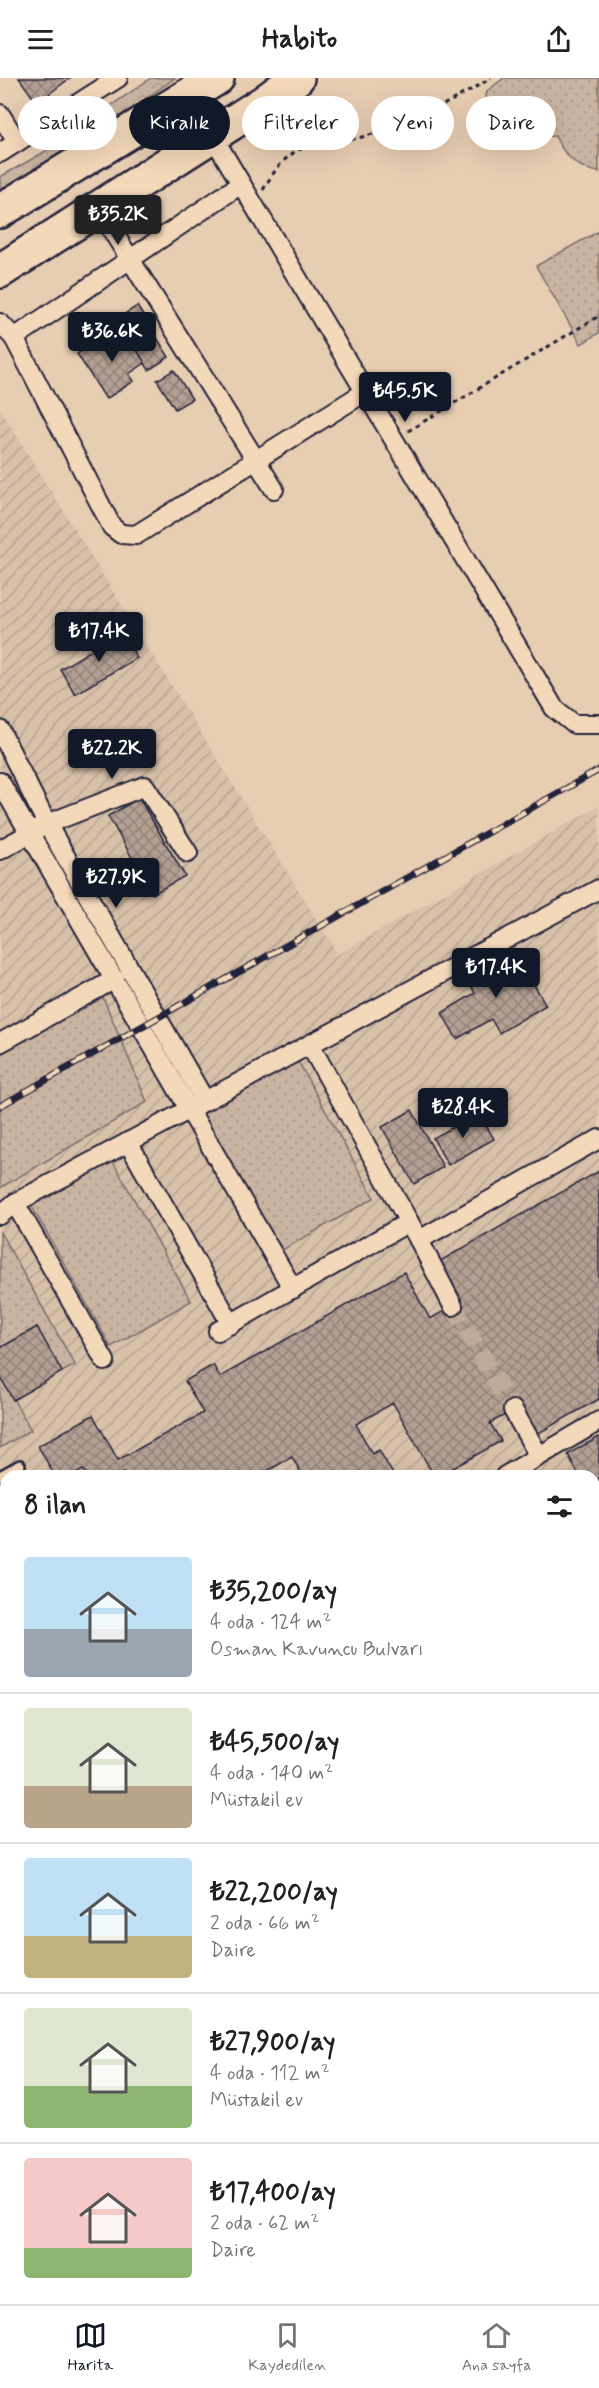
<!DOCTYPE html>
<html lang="tr">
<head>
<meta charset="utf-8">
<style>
  body { margin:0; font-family:Mynerve,sans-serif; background:#f6f6f6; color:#202124; height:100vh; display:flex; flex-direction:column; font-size:22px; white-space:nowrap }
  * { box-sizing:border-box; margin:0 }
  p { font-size:20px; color:#757577 }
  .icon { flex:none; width:33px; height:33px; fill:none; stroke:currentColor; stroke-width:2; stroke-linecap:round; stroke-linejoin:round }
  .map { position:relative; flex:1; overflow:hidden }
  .details { position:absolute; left:0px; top:1392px; width:600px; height:834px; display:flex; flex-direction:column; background:#fff; border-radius:18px 18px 0 0; box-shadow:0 6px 24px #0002 }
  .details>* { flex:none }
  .top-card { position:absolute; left:18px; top:18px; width:564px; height:54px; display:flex; gap:12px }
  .price { position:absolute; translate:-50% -51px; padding:0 14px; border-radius:6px; background:#111827; color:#fff; font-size:20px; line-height:39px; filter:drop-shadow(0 2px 3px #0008) }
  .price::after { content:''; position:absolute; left:50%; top:36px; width:18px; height:14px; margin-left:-9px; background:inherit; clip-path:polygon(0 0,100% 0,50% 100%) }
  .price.active { background:#222; color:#fff }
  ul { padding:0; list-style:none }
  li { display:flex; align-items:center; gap:18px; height:150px; padding:0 24px }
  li+li { border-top:2px solid #e0e0e0 }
  li span { display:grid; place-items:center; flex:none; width:168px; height:120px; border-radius:6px; color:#555 }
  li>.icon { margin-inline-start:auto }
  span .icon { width:72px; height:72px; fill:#fffc; stroke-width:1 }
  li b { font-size:26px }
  h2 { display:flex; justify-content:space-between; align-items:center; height:72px; padding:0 24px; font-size:26px }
  .chip { padding:0 21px; border-radius:27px; background:#fff; box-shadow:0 6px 24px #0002; font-size:21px; line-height:54px }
  .chip.active { background:#111827; color:#fff }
  header { display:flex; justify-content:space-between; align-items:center; height:78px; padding:0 24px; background:#fff; font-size:27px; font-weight:700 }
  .dock { display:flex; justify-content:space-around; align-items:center; height:84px; border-top:2px solid #e0e0e0; background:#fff; font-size:16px; color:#757577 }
  .dock a { display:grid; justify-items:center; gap:3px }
  .dock .active { color:#111827 }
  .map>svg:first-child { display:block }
  .industrial { fill:url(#industrial-furrows); fill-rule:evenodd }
  .grass { fill:url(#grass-dots); stroke:#766b6e; stroke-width:1.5 }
  .park { fill:url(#park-crowns); stroke:#766b6e; stroke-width:1.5 }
  .building { fill:url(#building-cross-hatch); stroke:#22223b; stroke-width:1.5 }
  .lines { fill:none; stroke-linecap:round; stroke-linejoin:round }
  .street-tunnel { stroke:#c0ab9a; stroke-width:18; stroke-dasharray:18 9; stroke-linecap:butt }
  .lane-casing { stroke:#22223b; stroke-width:14 }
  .street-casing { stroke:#22223b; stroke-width:22 }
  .highway-casing { stroke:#22223b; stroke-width:38 }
  .path { stroke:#22223b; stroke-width:3; stroke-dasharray:4.5 4.5; stroke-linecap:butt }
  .lane { stroke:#f4d8ba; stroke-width:9 }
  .street { stroke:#f4d8ba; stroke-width:18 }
  .highway { stroke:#f4d8ba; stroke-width:33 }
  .rail-casing { stroke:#22223b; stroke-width:7 }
  .rail { stroke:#f4d8ba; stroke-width:4.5; stroke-dasharray:14; stroke-linecap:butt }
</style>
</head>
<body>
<header><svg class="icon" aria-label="menu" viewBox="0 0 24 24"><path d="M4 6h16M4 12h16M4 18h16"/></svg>Habito<svg class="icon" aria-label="share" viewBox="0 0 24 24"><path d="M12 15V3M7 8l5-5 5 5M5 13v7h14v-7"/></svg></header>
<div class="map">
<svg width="599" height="2226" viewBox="0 0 599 2226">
  <defs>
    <pattern id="industrial-furrows" width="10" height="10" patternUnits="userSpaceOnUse" patternTransform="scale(1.5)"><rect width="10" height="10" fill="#d8c0a9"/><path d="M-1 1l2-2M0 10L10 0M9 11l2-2" fill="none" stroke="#b9a592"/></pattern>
    <pattern id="grass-dots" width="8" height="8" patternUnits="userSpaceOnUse" patternTransform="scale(1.5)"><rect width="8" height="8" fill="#cab4a1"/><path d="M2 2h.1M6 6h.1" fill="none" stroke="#ad9a8c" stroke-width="1.8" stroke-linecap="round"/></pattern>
    <pattern id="park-crowns" width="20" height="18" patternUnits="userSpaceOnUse" patternTransform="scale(1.5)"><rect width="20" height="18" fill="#cab4a1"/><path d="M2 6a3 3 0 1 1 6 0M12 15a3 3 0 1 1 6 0" fill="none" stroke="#ad9a8c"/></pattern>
    <pattern id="building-cross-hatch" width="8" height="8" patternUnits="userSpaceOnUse" patternTransform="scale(1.5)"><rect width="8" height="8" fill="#b4a093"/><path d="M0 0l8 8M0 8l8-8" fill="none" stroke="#928279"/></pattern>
  </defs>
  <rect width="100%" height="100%" fill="#e7cdb2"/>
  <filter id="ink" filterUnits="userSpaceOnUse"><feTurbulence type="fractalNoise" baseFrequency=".0167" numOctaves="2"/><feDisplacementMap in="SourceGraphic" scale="12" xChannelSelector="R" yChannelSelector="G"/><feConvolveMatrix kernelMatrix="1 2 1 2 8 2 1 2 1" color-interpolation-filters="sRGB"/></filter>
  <g filter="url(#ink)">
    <!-- industrial -->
    <path class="industrial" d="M0 331 338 876 599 728V2226H0ZM6 1398H594V2220H6Z"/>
    <!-- grass -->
    <g class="grass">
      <path d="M504 0H599V94C577 91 564 78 555 58L506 61C488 50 482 33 487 13Z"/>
      <path d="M599 153V255L581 266 536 188Z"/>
      <path d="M102 917 147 1024 0 1110V973Z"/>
      <path d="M295 978 374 1120 277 1175 197 1033Z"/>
      <path d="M112 1082 191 1223 111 1269 31 1127Z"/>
      <path d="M0 1154 75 1287 62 1294 37 1249 0 1270Z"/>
      <path d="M0 1298 31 1352 0 1370Z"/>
    </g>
    <!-- park -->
    <path class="park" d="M151 0H175L37 97 0 118V99L41 76Z"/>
    <!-- building -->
    <g class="building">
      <path d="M19 0H70L37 25Z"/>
      <path d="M137 228 169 279 149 292 117 241Z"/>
      <path d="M124 251 145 285 129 296 134 303 106 321 77 276 105 258 107 262Z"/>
      <path d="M174 292 192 321 175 331 157 302Z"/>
      <path d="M122 554 137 580 75 616 60 591Z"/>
      <path d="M139 720 185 798 153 816 108 738Z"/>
      <path d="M515 874 546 927 499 955 491 941 457 961 442 935 475 915 468 902Z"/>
      <path d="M412 1032 443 1089 414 1106 382 1049Z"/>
      <path d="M479 1035 494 1061 448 1087 433 1060Z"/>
      <path d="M599 1093V1321L537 1356 522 1328 490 1345 501 1363 439 1398H434L393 1325 356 1346 372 1376 379 1372 394 1398H303L292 1379 258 1398H126L124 1395 118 1398H87L83 1392 72 1398H55L38 1368 93 1337 118 1382 203 1335 185 1303 213 1287 220 1299 404 1194 430 1241 462 1223 440 1183Z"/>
      <path d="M37 1249 62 1294 13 1322 0 1298V1270Z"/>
      <path d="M599 1359V1434L594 1425V1398H579L568 1376Z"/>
      <path d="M594 1522H599V1576L594 1577Z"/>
      <path d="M599 1614V1639L594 1629Z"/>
      <path d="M599 2075V2098L594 2085Z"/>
    </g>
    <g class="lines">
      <!-- street-tunnel -->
      <path class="street-tunnel" d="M453 1228 513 1332"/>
      <!-- lane casing -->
      <g class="lane-casing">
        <path id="lane" d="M0 1398 20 1387"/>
      </g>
      <!-- street casing -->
      <g class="street-casing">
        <g id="street">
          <path d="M0 36 17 64"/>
          <path d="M212 57 554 630 574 646H599"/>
          <path d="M0 75 118 0"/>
          <path d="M98 130 274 411"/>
          <path d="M0 245 14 260 112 449 121 456 136 457 365 314"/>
          <path d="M14 260 241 106"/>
          <path d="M0 652 47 746 205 1023"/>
          <path d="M0 704 293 1211"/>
          <path d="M0 772 47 746 145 708 188 775"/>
          <path d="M316 963 310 967 419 1162 599 1061"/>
          <path d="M0 965 115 901"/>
          <path d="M128 1064 231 1246"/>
          <path d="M15 1125 105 1283"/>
          <path d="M0 1137 15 1125 599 811"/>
          <path d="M419 1162 453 1228"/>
          <path d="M218 1253 409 1144"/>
          <path d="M513 1332 539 1378"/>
          <path d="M505 1398 599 1343"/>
          <path d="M594 1741 599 1750"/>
          <path d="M594 1982 599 1978"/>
          <path d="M0 1983 6 1982"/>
        </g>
      </g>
      <!-- highway casing -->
      <g class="highway-casing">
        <g id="highway">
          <path d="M0 133 217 0"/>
          <path d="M0 193 263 25 297 0"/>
        </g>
      </g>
      <!-- path -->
      <g class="path">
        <path d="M263 112C295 55 313 72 366 58 406 48 455 22 491 0"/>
        <path d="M408 353 599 238"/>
      </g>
      <!-- lane -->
      <use href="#lane" class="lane"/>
      <!-- street -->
      <use href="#street" class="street"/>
      <!-- highway -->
      <use href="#highway" class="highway"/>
      <!-- rail casing -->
      <g class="rail-casing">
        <path id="rail" d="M0 1028 599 692"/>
      </g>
      <!-- rail -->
      <use href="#rail" class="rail"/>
    </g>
  </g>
</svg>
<b class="price active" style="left:118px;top:168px">₺35.2K</b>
<b class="price" style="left:112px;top:285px">₺36.6K</b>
<b class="price" style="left:405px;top:345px">₺45.5K</b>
<b class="price" style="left:99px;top:585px">₺17.4K</b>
<b class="price" style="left:112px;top:702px">₺22.2K</b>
<b class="price" style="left:116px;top:831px">₺27.9K</b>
<b class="price" style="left:496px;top:921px">₺17.4K</b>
<b class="price" style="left:463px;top:1061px">₺28.4K</b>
<div class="top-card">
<a class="chip">Satılık</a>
<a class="chip active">Kiralık</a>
<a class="chip">Filtreler</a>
<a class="chip">Yeni</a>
<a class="chip">Daire</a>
</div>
<section class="details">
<h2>8 ilan<svg class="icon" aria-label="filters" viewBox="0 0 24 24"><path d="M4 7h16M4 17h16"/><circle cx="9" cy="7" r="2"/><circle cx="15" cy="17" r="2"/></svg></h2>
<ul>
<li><span style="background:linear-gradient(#bfe0f5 60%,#9aa5b1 0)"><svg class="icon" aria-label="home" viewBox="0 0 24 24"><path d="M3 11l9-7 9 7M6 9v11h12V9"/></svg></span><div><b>₺35,200/ay</b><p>4 oda · 124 m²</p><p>Osman Kavuncu Bulvarı</p></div></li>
<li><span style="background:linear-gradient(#dfe7d0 65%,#b9a48a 0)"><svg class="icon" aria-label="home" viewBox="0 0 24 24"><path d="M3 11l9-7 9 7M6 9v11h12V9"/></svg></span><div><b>₺45,500/ay</b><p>4 oda · 140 m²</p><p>Müstakil ev</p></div></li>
<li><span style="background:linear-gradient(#bfe0f5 65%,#c2b280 0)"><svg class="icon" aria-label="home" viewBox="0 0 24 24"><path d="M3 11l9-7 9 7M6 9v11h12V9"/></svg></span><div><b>₺22,200/ay</b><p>2 oda · 66 m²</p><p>Daire</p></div></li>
<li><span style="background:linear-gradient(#dfe7d0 65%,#8fb573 0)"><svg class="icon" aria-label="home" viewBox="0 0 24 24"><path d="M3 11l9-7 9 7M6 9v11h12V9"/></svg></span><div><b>₺27,900/ay</b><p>4 oda · 112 m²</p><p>Müstakil ev</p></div></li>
<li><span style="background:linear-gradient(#f6c9c9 75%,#8fb573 0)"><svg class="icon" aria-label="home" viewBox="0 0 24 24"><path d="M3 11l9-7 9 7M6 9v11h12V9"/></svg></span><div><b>₺17,400/ay</b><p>2 oda · 62 m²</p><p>Daire</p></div></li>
</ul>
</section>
</div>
<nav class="dock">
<a class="active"><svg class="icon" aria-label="map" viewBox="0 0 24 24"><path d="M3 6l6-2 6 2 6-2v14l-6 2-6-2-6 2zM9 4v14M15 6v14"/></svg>Harita</a>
<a><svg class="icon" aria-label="saved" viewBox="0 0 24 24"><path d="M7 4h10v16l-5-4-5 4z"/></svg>Kaydedilen</a>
<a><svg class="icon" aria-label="home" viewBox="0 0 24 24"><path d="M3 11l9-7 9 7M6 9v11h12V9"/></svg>Ana sayfa</a>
</nav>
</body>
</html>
